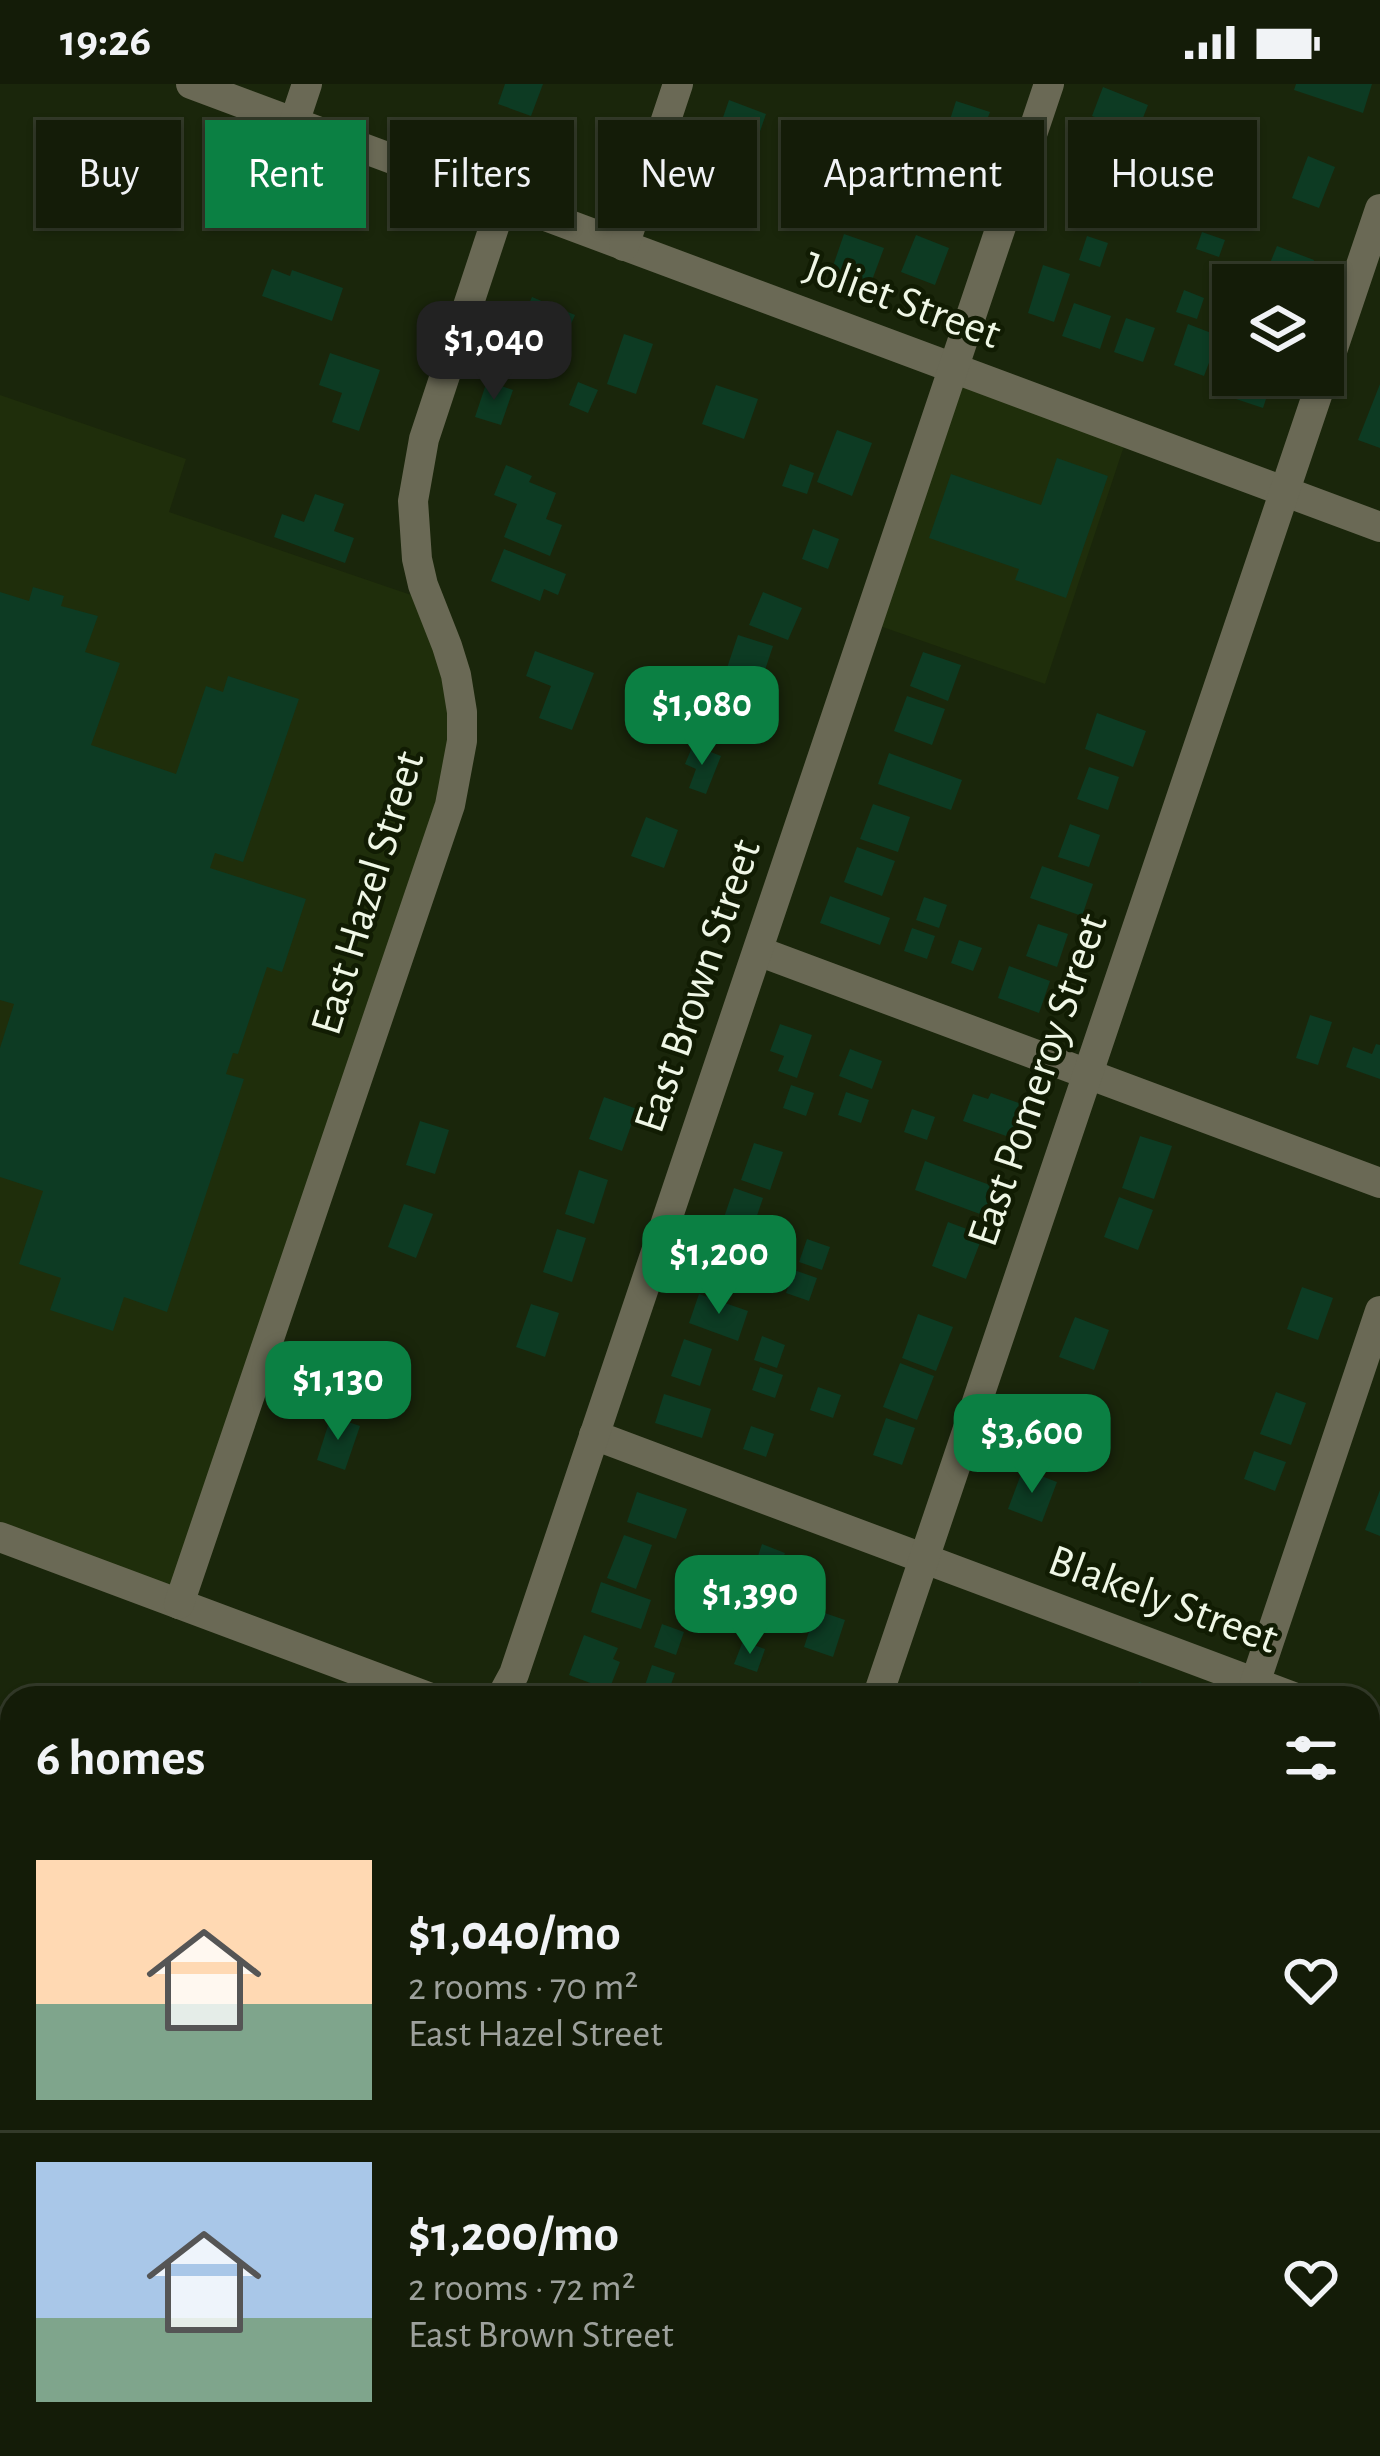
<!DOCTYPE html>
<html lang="en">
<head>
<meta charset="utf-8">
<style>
  body { margin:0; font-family:"Alegreya Sans",sans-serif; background:#1d2512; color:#f1f3f6; height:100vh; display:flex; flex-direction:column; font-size:45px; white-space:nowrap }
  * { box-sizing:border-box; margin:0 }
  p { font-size:39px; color:#9da19c }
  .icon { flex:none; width:66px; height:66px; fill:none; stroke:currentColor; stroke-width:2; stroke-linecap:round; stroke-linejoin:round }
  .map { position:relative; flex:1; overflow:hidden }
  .details { position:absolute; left:0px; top:1602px; width:1380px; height:771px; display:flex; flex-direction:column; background:#141c08; border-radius:36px 36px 0 0; box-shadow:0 3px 9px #0004,0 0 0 3px #333a29 }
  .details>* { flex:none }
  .banner { position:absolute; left:36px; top:36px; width:1308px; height:108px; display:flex; gap:24px }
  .tools { position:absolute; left:1212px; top:180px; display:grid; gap:24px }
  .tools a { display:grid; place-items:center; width:132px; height:132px; border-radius:0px; background:#141c08; box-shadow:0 3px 9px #0004,0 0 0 3px #333a29; font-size:60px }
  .price { position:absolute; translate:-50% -102px; padding:0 27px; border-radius:24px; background:#0b8043; color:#fff; font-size:39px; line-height:78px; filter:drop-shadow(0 3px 6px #0008) }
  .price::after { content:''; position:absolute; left:50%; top:72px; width:36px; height:27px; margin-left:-18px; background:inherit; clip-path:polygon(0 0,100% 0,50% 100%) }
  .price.on { background:#222; color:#fff }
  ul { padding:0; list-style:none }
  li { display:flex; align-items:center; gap:36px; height:300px; padding:0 36px }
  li+li { border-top:3px solid #333a29 }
  li span { display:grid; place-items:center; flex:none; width:336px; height:240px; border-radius:0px; color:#555 }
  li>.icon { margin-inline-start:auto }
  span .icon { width:144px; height:144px; fill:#fffc; stroke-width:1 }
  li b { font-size:51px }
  h2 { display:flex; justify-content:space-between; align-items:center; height:144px; padding:0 36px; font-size:51px }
  .chip { padding:0 42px; border-radius:0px; background:#141c08; box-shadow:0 3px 9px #0004,0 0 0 3px #333a29; font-size:42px; line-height:108px }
  .chip.on { background:#0b8043; color:#fff }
  .status { display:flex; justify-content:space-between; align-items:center; height:84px; padding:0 60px; background:#141c08; direction:ltr }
  .status svg { height:33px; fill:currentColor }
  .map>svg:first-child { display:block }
  .built { fill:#1f2e0b }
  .building { fill:#0d3b23 }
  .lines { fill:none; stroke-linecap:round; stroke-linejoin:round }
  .minor { stroke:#6a6955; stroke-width:30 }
  .labels { text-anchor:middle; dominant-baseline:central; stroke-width:9; stroke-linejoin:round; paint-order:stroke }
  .street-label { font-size:45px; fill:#eff7e6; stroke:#111c03 }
</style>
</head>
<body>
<div class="status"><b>19:26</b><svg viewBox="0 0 49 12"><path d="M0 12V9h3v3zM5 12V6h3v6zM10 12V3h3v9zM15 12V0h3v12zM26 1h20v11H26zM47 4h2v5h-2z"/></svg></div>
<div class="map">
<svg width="1380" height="2372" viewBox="0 0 1380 2372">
  <rect width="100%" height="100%" fill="#1a260b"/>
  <!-- built -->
  <g class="built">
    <path d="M941 293 1124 362 1045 600 857 534Z"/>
    <path d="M0 311 186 375 169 428 417 513 447 595 453 654 440 721 170 1506 0 1442Z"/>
  </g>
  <!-- building -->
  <g class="building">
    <path d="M505 0H543L531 32 498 20Z"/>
    <path d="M1296 0H1372L1363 29 1294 6Z"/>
    <path d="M1103 3 1148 21 1137 49 1092 32Z"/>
    <path d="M729 16 766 30 757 56 720 42Z"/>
    <path d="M956 17 990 28 977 62 945 51Z"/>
    <path d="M1181 39 1207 49 1197 75 1171 65Z"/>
    <path d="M1234 64 1259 74 1251 96 1226 86Z"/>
    <path d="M1089 71 1119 82 1104 123 1073 111Z"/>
    <path d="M707 72 736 82 723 120 694 110Z"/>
    <path d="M1308 72 1335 83 1319 124 1292 114Z"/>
    <path d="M891 74 916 83 904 119 879 110Z"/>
    <path d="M952 94 982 105 973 130 942 120Z"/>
    <path d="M1169 101 1189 107 1181 132 1161 126Z"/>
    <path d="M1202 148 1225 156 1219 173 1196 165Z"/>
    <path d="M844 150 884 164 871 199 832 185Z"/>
    <path d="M916 151 949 164 935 201 901 188Z"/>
    <path d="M1087 152 1108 159 1100 183 1079 176Z"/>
    <path d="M1277 162 1314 176 1304 201 1266 189Z"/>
    <path d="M1043 181 1070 190 1054 238 1028 229Z"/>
    <path d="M272 185 290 192 292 186 343 204 332 237 262 212Z"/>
    <path d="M1184 206 1204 214 1197 235 1176 228Z"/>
    <path d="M532 213 575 231 563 258 520 241Z"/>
    <path d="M1074 219 1111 232 1100 265 1062 252Z"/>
    <path d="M1126 234 1155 244 1143 278 1114 268Z"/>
    <path d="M1188 240 1219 252 1204 292 1174 281Z"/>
    <path d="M624 250 653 260 636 310 607 300Z"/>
    <path d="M330 269 380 286 359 347 332 338 342 309 319 301Z"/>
    <path d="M1241 291H1274L1263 324 1233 314Z"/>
    <path d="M487 297 513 306 501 341 475 333Z"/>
    <path d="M578 298 598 306 588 329 569 321Z"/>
    <path d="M1380 300V364L1358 356Z"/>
    <path d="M716 301 758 315 744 355 702 340Z"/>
    <path d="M837 346 872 359 852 412 817 398Z"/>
    <path d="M1057 374 1108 392 1066 514 1015 496 1019 485 929 454 951 390 1041 421Z"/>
    <path d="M790 380 814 389 807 410 782 402Z"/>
    <path d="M506 381 532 392 529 398 556 409 546 435 562 441 550 472 504 453 517 420 494 411Z"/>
    <path d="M315 410 344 420 334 447 354 454 345 479 274 453 282 430 304 438Z"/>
    <path d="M813 445 839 455 828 485 802 475Z"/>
    <path d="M504 465 566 490 558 511 544 505 540 517 491 497Z"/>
    <path d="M33 503 64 512 61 522 98 532 85 568 120 579 91 661 176 690 206 602 223 608 228 592 299 615 243 778 215 769 210 784 306 815 282 888 267 883 238 970 233 969 226 990 244 995 167 1228 124 1213 113 1247 50 1226 61 1194 19 1180 43 1107 0 1093V964L14 920 0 916V508L29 517Z"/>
    <path d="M763 508 802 524 788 556 749 541Z"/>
    <path d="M738 551 773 562 752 625 717 614Z"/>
    <path d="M535 567 594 589 572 646 539 634 551 602 526 592Z"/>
    <path d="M923 568 961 581 948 617 910 602Z"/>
    <path d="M907 612 945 625 932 661 894 647Z"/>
    <path d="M1097 629 1146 647 1133 683 1085 665Z"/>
    <path d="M693 661 721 672 706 710 689 704 696 685 685 680Z"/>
    <path d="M889 669 962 696 951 726 878 700Z"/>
    <path d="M1089 683 1119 693 1108 726 1077 715Z"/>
    <path d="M873 720 910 733 898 768 860 755Z"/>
    <path d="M646 733 678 746 664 784 631 772Z"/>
    <path d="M1070 740 1100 751 1089 783 1058 773Z"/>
    <path d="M857 763 895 777 882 812 844 798Z"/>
    <path d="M1042 782 1093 800 1082 832 1030 814Z"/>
    <path d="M830 812 890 834 880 861 820 839Z"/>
    <path d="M924 813 947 821 939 844 916 836Z"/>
    <path d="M1038 840 1068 850 1057 883 1026 872Z"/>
    <path d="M912 844 935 852 927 875 904 867Z"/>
    <path d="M959 856 982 864 973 887 951 879Z"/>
    <path d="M1009 882 1050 897 1039 929 998 914Z"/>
    <path d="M1310 931 1332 938 1318 981 1296 974Z"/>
    <path d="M780 940 812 951 797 994 778 987 784 972 770 967Z"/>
    <path d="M1376 960 1380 961V995L1346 983 1353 963 1372 970Z"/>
    <path d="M850 965 882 977 872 1005 839 992Z"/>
    <path d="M791 1001 814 1009 806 1032 783 1024Z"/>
    <path d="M846 1008 869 1016 861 1039 838 1031Z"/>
    <path d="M991 1009 1024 1021 1012 1054 963 1037 973 1010 988 1015Z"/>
    <path d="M604 1013 637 1025 622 1067 589 1055Z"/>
    <path d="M912 1025 935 1033 927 1056 904 1048Z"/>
    <path d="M420 1037 449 1046 435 1090 406 1081Z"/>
    <path d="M1140 1052 1172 1062 1154 1115 1122 1104Z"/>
    <path d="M754 1059 783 1068 770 1106 741 1096Z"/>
    <path d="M925 1077 998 1104 988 1133 915 1106Z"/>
    <path d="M579 1086 608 1096 594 1140 565 1130Z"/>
    <path d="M734 1104 763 1114 748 1158 719 1148Z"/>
    <path d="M1119 1113 1153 1126 1138 1166 1104 1153Z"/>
    <path d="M404 1120 433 1130 416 1174 388 1163Z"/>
    <path d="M948 1138 983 1151 966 1195 932 1182Z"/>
    <path d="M557 1145 586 1154 572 1198 543 1188Z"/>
    <path d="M807 1155 830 1163 822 1186 799 1178Z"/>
    <path d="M717 1156 746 1166 731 1209 702 1199Z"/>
    <path d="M794 1186 817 1194 809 1217 786 1209Z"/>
    <path d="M1302 1203 1333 1214 1318 1256 1287 1245Z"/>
    <path d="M699 1210 748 1227 738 1257 689 1239Z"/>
    <path d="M531 1220 559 1229 545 1273 516 1263Z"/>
    <path d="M918 1230 953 1243 936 1287 902 1274Z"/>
    <path d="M1075 1233 1109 1246 1094 1286 1059 1273Z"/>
    <path d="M762 1252 785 1261 777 1284 754 1276Z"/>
    <path d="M684 1255 712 1265 700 1302 671 1292Z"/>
    <path d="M900 1279 934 1292 917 1336 883 1323Z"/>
    <path d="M760 1283 783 1291 775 1314 752 1306Z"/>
    <path d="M818 1303 841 1311 833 1334 810 1326Z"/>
    <path d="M1276 1308 1306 1319 1291 1361 1260 1350Z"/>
    <path d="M664 1310 711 1325 702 1354 655 1339Z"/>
    <path d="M331 1332 360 1342 345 1386 317 1376Z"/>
    <path d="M1040 1333 1074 1346 1059 1386 1025 1373Z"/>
    <path d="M886 1334 915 1344 902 1381 873 1371Z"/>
    <path d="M751 1342 774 1350 766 1373 743 1365Z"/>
    <path d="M1254 1367 1286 1378 1275 1407 1244 1395Z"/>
    <path d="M1023 1385 1057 1398 1042 1438 1008 1425Z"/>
    <path d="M1380 1406V1452L1365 1446Z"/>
    <path d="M637 1408 687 1425 676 1455 627 1438Z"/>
    <path d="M624 1451 652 1461 636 1505 607 1494Z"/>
    <path d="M762 1460 785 1469 777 1492 754 1484Z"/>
    <path d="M601 1498 651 1516 641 1545 591 1528Z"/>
    <path d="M754 1504 776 1512 768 1535 745 1527Z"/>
    <path d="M816 1526 845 1536 833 1573 804 1563Z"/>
    <path d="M662 1540 684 1548 676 1571 654 1563Z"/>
    <path d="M584 1551 618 1564 613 1575 620 1578 609 1606 569 1591Z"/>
    <path d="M743 1557 765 1565 757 1588 734 1580Z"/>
    <path d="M652 1581 675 1589 667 1612 644 1604Z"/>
    <path d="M1139 1598 1182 1613V1614H1133Z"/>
    <path d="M566 1600 604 1613V1614H561Z"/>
    <path d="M0 1897 12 1901V1934L0 1930Z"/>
    <path d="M0 2103 12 2107V2141L0 2136Z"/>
    <path d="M0 2279 12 2284V2317L0 2313Z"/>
    <path d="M699 2361H703L732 2372H695Z"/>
    <path d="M1243 2361H1278L1274 2372H1239Z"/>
  </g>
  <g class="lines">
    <!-- minor -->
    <g class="minor">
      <path d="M191 0 1380 443"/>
      <path d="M294 39 307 0"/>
      <path d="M624 162 678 0"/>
      <path d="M758 867 1380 1099"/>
      <path d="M594 1351 1296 1614"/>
      <path d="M0 1453 431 1614"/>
      <path d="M179 1520 450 721 462 657V628L456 591 447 562 423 501 417 475 413 417 424 355 503 116"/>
      <path d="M501 1614 514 1590 1049 0"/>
      <path d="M877 1614 1380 125"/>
      <path d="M1250 1614 1380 1227"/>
      <path d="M1368 1642 1380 1646"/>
      <path d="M0 1828 12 1832"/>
      <path d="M0 2204 12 2209"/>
      <path d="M1368 2288 1380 2254"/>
      <path d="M425 2361 457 2372"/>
      <path d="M233 2372 237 2361"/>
      <path d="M617 2372 621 2361"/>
      <path d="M989 2372 993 2361"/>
      <path d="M1338 2372 1342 2361"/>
    </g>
  </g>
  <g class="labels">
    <!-- street labels -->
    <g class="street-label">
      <text transform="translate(902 217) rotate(20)">Joliet Street</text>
      <text transform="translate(368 809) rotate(-73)">East Hazel Street</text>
      <text transform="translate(698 902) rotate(-71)">East Brown Street</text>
      <text transform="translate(1038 996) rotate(-71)">East Pomeroy Street</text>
      <text transform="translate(1163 1516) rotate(20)">Blakely Street</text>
    </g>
  </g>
</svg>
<div class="tools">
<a><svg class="icon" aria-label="layers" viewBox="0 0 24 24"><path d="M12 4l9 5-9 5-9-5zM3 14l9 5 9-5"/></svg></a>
</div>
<b class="price on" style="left:494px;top:319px">$1,040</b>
<b class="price" style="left:702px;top:684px">$1,080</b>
<b class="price" style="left:719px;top:1233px">$1,200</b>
<b class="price" style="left:338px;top:1359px">$1,130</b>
<b class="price" style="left:1032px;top:1412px">$3,600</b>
<b class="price" style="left:750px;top:1573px">$1,390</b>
<div class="banner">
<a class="chip">Buy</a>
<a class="chip on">Rent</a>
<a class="chip">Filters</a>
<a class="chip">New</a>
<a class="chip">Apartment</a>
<a class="chip">House</a>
</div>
<section class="details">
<h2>6 homes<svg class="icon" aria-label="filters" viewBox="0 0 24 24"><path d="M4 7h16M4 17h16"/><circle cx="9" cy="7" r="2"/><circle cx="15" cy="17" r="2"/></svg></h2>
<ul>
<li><span style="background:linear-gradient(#ffd9b3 60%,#7fa58c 0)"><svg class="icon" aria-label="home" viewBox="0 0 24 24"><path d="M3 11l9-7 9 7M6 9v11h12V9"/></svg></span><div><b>$1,040/mo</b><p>2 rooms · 70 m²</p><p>East Hazel Street</p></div><svg class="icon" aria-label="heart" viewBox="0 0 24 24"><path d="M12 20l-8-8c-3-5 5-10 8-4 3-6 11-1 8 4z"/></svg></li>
<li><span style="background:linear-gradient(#a9c7e8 65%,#7fa58c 0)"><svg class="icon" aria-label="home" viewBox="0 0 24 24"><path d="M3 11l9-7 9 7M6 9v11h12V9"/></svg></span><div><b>$1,200/mo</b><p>2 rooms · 72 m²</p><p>East Brown Street</p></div><svg class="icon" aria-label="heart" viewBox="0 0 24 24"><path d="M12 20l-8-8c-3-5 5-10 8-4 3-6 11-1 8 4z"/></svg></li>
</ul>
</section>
</div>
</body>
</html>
